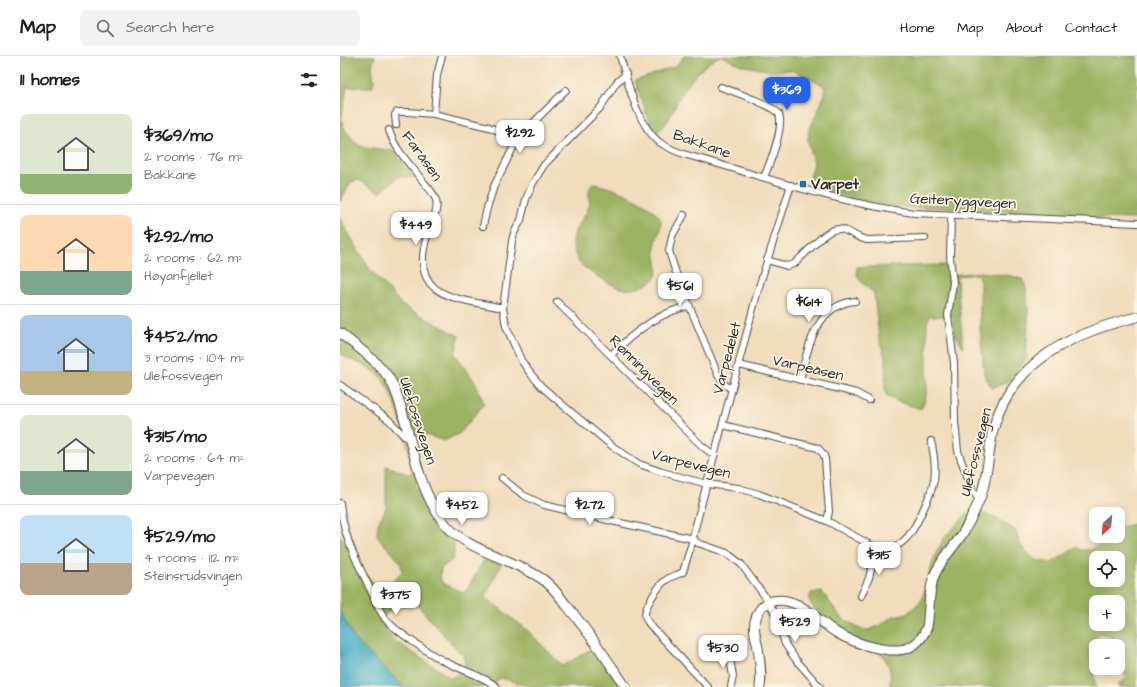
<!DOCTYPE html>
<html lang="en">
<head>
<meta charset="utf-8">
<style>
  body { margin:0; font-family:"Architects Daughter",sans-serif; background:#f2f2f2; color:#202124; height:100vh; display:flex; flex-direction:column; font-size:15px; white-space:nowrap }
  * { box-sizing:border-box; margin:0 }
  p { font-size:13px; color:#757577 }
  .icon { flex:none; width:22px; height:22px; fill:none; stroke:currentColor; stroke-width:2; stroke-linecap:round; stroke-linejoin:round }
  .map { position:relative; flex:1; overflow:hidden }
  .sheet { display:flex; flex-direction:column; background:#fff; width:340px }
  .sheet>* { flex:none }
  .needle { width:26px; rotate:206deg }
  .controls { position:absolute; left:749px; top:451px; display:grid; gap:8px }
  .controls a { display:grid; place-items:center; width:36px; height:36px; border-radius:8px; background:#fff; box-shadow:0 2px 10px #0003; font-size:20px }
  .price { position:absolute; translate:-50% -34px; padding:0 9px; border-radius:8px; background:#fff; color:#222; font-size:13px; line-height:26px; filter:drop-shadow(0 1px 2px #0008) }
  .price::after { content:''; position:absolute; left:50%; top:24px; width:12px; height:9px; margin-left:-6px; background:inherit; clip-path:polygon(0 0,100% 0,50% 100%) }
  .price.selected { background:#2563eb; color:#fff }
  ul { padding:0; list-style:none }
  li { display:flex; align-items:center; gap:12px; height:100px; padding:0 20px }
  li+li { border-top:1px solid #e0e0e0 }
  li span { display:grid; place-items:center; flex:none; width:112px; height:80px; border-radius:8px; color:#555 }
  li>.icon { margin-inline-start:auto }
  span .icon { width:48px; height:48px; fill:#fffc; stroke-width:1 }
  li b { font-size:17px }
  h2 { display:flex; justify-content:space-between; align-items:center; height:48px; padding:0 20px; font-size:17px }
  header { display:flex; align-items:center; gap:24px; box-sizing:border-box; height:56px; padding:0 20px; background:#fff; border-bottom:1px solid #e0e0e0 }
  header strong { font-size:19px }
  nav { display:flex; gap:22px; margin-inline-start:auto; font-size:14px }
  .search { width:280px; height:36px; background:#f2f2f2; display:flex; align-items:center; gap:10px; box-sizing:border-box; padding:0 14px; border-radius:8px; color:#757577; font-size:15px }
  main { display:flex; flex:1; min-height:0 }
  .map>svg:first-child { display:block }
  .forest { fill:#9bb364; stroke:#636f48; fill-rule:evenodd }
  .water { fill:#47acc7; stroke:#396c79 }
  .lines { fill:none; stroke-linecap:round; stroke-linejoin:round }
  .street-casing { stroke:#494641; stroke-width:8 }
  .secondary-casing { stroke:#494641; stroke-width:11 }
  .street { stroke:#fff; stroke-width:6 }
  .secondary { stroke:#fff; stroke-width:9 }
  .poi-dot { fill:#1f6fb2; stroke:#fcf5e5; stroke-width:1.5 }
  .labels { text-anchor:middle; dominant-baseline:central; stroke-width:3.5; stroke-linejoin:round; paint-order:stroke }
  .street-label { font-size:15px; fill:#2b2b2b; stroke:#fcf5e5 }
  .poi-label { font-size:15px; font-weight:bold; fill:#2b2b2b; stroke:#fcf5e5; text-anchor:start }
</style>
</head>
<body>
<header>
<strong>Map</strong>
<div class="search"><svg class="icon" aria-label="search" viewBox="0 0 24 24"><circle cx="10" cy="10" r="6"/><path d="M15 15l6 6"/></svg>Search here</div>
<nav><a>Home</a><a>Map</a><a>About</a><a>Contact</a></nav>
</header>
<main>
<section class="sheet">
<h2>11 homes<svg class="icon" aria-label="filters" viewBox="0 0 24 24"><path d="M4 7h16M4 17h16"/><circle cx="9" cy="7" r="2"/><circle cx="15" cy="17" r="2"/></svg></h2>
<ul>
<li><span style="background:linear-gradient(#dfe7d0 75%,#8fb573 0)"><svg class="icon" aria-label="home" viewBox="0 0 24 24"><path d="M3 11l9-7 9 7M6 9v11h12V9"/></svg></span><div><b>$369/mo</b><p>2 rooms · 76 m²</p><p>Bakkane</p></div></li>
<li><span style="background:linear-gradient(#ffd9b3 70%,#7fa58c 0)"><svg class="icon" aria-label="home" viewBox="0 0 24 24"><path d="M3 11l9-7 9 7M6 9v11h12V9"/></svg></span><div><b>$292/mo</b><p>2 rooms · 62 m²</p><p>Høyanfjellet</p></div></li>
<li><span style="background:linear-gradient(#a9c7e8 70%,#c2b280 0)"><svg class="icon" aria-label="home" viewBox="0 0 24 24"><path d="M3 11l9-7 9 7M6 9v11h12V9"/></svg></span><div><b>$452/mo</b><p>3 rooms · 104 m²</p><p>Ulefossvegen</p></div></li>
<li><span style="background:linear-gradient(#dfe7d0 70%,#7fa58c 0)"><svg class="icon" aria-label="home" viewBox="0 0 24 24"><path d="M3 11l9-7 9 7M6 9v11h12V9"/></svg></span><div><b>$315/mo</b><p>2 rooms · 64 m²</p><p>Varpevegen</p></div></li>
<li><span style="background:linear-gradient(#bfe0f5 60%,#b9a48a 0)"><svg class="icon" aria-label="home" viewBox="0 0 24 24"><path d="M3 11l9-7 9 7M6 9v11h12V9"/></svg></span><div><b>$529/mo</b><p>4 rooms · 112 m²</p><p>Steinsrudsvingen</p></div></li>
</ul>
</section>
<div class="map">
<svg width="797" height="631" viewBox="0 0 797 631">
  <rect width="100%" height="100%" fill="#fcf5e5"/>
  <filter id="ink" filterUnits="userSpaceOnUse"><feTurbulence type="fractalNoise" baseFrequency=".025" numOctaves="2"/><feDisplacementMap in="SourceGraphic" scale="8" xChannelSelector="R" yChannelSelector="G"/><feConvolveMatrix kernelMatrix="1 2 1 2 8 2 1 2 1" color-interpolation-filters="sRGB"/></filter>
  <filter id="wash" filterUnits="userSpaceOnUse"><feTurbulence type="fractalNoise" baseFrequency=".012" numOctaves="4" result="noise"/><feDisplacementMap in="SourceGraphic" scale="16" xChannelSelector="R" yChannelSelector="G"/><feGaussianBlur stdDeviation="0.9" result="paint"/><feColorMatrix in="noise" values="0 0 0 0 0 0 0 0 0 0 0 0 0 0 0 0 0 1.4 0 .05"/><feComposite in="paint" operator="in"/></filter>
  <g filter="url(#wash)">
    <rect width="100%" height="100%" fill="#f1dcbb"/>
    <!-- forest -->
    <g class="forest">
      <path d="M0 0H35L32 10 34 25 32 31H7L1 63 5 74 16 87 26 91 54 95 75 122 59 120 40 137 19 124 11 126 0 146Z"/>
      <path d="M344 0H797V163C737 162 678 157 618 152 595 151 572 153 549 149 527 145 483 140 470 121L474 107 471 97 468 84 469 75 485 38V33L484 30 452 14 430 15 401 9 381 0C365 6 347 27 339 42 333 53 329 68 318 75L309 65 295 25 336 10Z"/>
      <path d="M253 128C268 129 318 149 321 165 322 175 314 185 315 194 316 206 323 220 309 227 302 231 294 234 286 233 275 233 246 215 239 206 235 199 233 193 233 186 233 171 245 163 249 150 252 142 245 136 253 128Z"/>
      <path d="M0 163 29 212 63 250 119 280 115 298 136 327 144 348 120 377 104 385 81 377 74 379 76 429 82 444 102 472 114 482V497L112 504 101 512 100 520 102 527 125 537 144 504 161 509 145 541 186 573 223 610 254 591 284 631H191L161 622 151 629 153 631H64L15 584 0 556V480L22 514 41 535 62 517 61 507 37 480 38 468 46 452V410L68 418 73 417C68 391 56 329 33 314 27 310 20 308 13 305 9 303 4 300 0 297ZM76 548 124 601 125 614 111 622 52 583 40 563 55 550Z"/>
      <path d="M606 209 611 219 641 216 671 220 684 224C690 246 688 275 686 297L687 302 669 325 652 332 644 318 640 271V227L638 218 617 220V224L623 291 614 277 613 260H590L587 267V336L584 346 581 353 556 345 547 340 545 335 546 305 539 282 534 237C525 229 515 224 517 211Z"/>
      <path d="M632 452 661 465 675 474 681 490 695 504 711 507 737 491 741 494H749L764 486 770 480H778V472L797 467V631H778V629L788 621 784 618 778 597V590H776L774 582 761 577 748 588 756 631H550C550 626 551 620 550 615 547 592 513 584 496 573 485 566 475 555 469 544L471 537 482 536 501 561 518 572 528 574 537 571 554 560 568 557 582 544 593 504 604 482ZM756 502H778V524H756ZM756 546H778V568H756Z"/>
    </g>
    <!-- water -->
    <path class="water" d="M0 556 15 585 64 631H0Z"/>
  </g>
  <g filter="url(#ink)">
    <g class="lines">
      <!-- street casing -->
      <g class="street-casing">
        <g id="street">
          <path d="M280 0C288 27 297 68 319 86 328 92 337 96 347 99 422 120 497 147 574 157L797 167"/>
          <path d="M286 18 276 27 261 51 204 109 193 127 186 143 181 164 174 177 172 185 163 252 166 270 181 304 190 317 201 330 224 350 272 390 299 408 322 416 367 428 398 432 419 438 487 465 536 492C562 497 573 476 582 456 587 446 592 435 594 424 596 411 594 398 591 385"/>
          <path d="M381 31C394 36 431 48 439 58 444 72 430 107 424 121"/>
          <path d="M94 58 97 19 102 0"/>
          <path d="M56 69 55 59 57 56H68L94 58 149 71 161 76 176 86"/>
          <path d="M49 74C55 94 70 108 82 124 87 130 94 137 96 144 99 156 90 169 87 180 68 243 117 242 163 252"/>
          <path d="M451 129 418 234 353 480 355 485 358 487 387 497 401 508 429 546 436 560 445 588 456 604 480 631"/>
          <path d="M344 159 332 180 329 195 336 217 378 319 385 329 392 333"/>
          <path d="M611 159 610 201 613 227 608 259 614 307 615 366 618 395 621 404 633 435 637 441 640 443"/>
          <path d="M143 170 147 152 154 130 176 86 187 73 226 34"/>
          <path d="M427 204 447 210 454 208 482 181C503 163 508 180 527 184L585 182"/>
          <path d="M217 246 363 391 370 396 375 398"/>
          <path d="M271 299C292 278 319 256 349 250"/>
          <path d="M399 309 508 335 516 337 529 344"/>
          <path d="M460 324C468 292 475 249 515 245"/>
          <path d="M0 329 49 364 64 380 70 382"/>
          <path d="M383 369 478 392 484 399 485 403 489 456 487 465"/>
          <path d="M162 422 183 439 204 449 276 466 353 483 343 516C338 519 331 520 326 524 319 529 304 551 305 560 306 564 308 566 310 569L368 631"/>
          <path d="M0 447C4 483 15 501 30 533 35 543 39 556 47 565 59 577 87 596 102 604 119 614 143 619 157 631"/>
          <path d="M521 540 529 522 536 492"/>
          <path d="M389 597 393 620 391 631"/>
        </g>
      </g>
      <!-- secondary casing -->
      <g class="secondary-casing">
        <g id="secondary">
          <path d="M0 277C17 291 37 304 49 322 57 334 60 348 64 362 74 396 80 434 102 464 126 497 173 501 205 525 214 532 220 541 227 550 249 576 267 604 286 631"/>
          <path d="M420 631C422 618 420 605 418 592 416 582 412 571 416 562 418 554 424 547 432 545 458 539 477 565 497 577 514 587 552 600 570 591 579 587 584 579 587 571 590 554 588 536 594 520 600 505 612 493 621 480 628 469 634 457 639 445 648 423 648 397 653 374 671 305 734 276 797 261"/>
        </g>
      </g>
      <!-- street -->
      <use href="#street" class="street"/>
      <!-- secondary -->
      <use href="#secondary" class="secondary"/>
    </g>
  </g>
  <!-- markers -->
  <rect class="poi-dot" x="459" y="124" width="8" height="8" rx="2"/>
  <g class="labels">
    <!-- street labels -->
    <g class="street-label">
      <text transform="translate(362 88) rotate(19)">Bakkane</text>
      <text transform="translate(82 100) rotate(54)">Faråsen</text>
      <text transform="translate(623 145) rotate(3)">Geiteryggvegen</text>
      <text transform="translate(387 302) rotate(-75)">Varpedelet</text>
      <text transform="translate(468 312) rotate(13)">Varpeåsen</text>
      <text transform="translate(304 314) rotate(45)">Rønningvegen</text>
      <text transform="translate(78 365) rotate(72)">Ulefossvegen</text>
      <text transform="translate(636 396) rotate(-76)">Ulefossvegen</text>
      <text transform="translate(351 408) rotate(14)">Varpevegen</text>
    </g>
    <!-- poi labels -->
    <g class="poi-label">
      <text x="471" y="128">Varpet</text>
    </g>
  </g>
</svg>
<div class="controls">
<a><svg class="needle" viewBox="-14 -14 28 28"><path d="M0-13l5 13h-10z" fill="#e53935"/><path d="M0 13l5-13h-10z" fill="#757577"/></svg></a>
<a><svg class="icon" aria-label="locate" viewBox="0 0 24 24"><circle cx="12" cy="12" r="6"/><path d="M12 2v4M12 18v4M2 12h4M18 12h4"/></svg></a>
<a>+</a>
<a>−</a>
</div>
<b class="price selected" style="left:447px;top:55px">$369</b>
<b class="price" style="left:180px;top:98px">$292</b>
<b class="price" style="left:76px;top:190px">$449</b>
<b class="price" style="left:340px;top:251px">$561</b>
<b class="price" style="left:469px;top:267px">$614</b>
<b class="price" style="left:122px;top:470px">$452</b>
<b class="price" style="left:250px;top:470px">$272</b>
<b class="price" style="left:539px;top:520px">$315</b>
<b class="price" style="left:56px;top:560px">$375</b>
<b class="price" style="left:455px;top:587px">$529</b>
<b class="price" style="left:383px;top:613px">$530</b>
</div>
</main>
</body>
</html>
